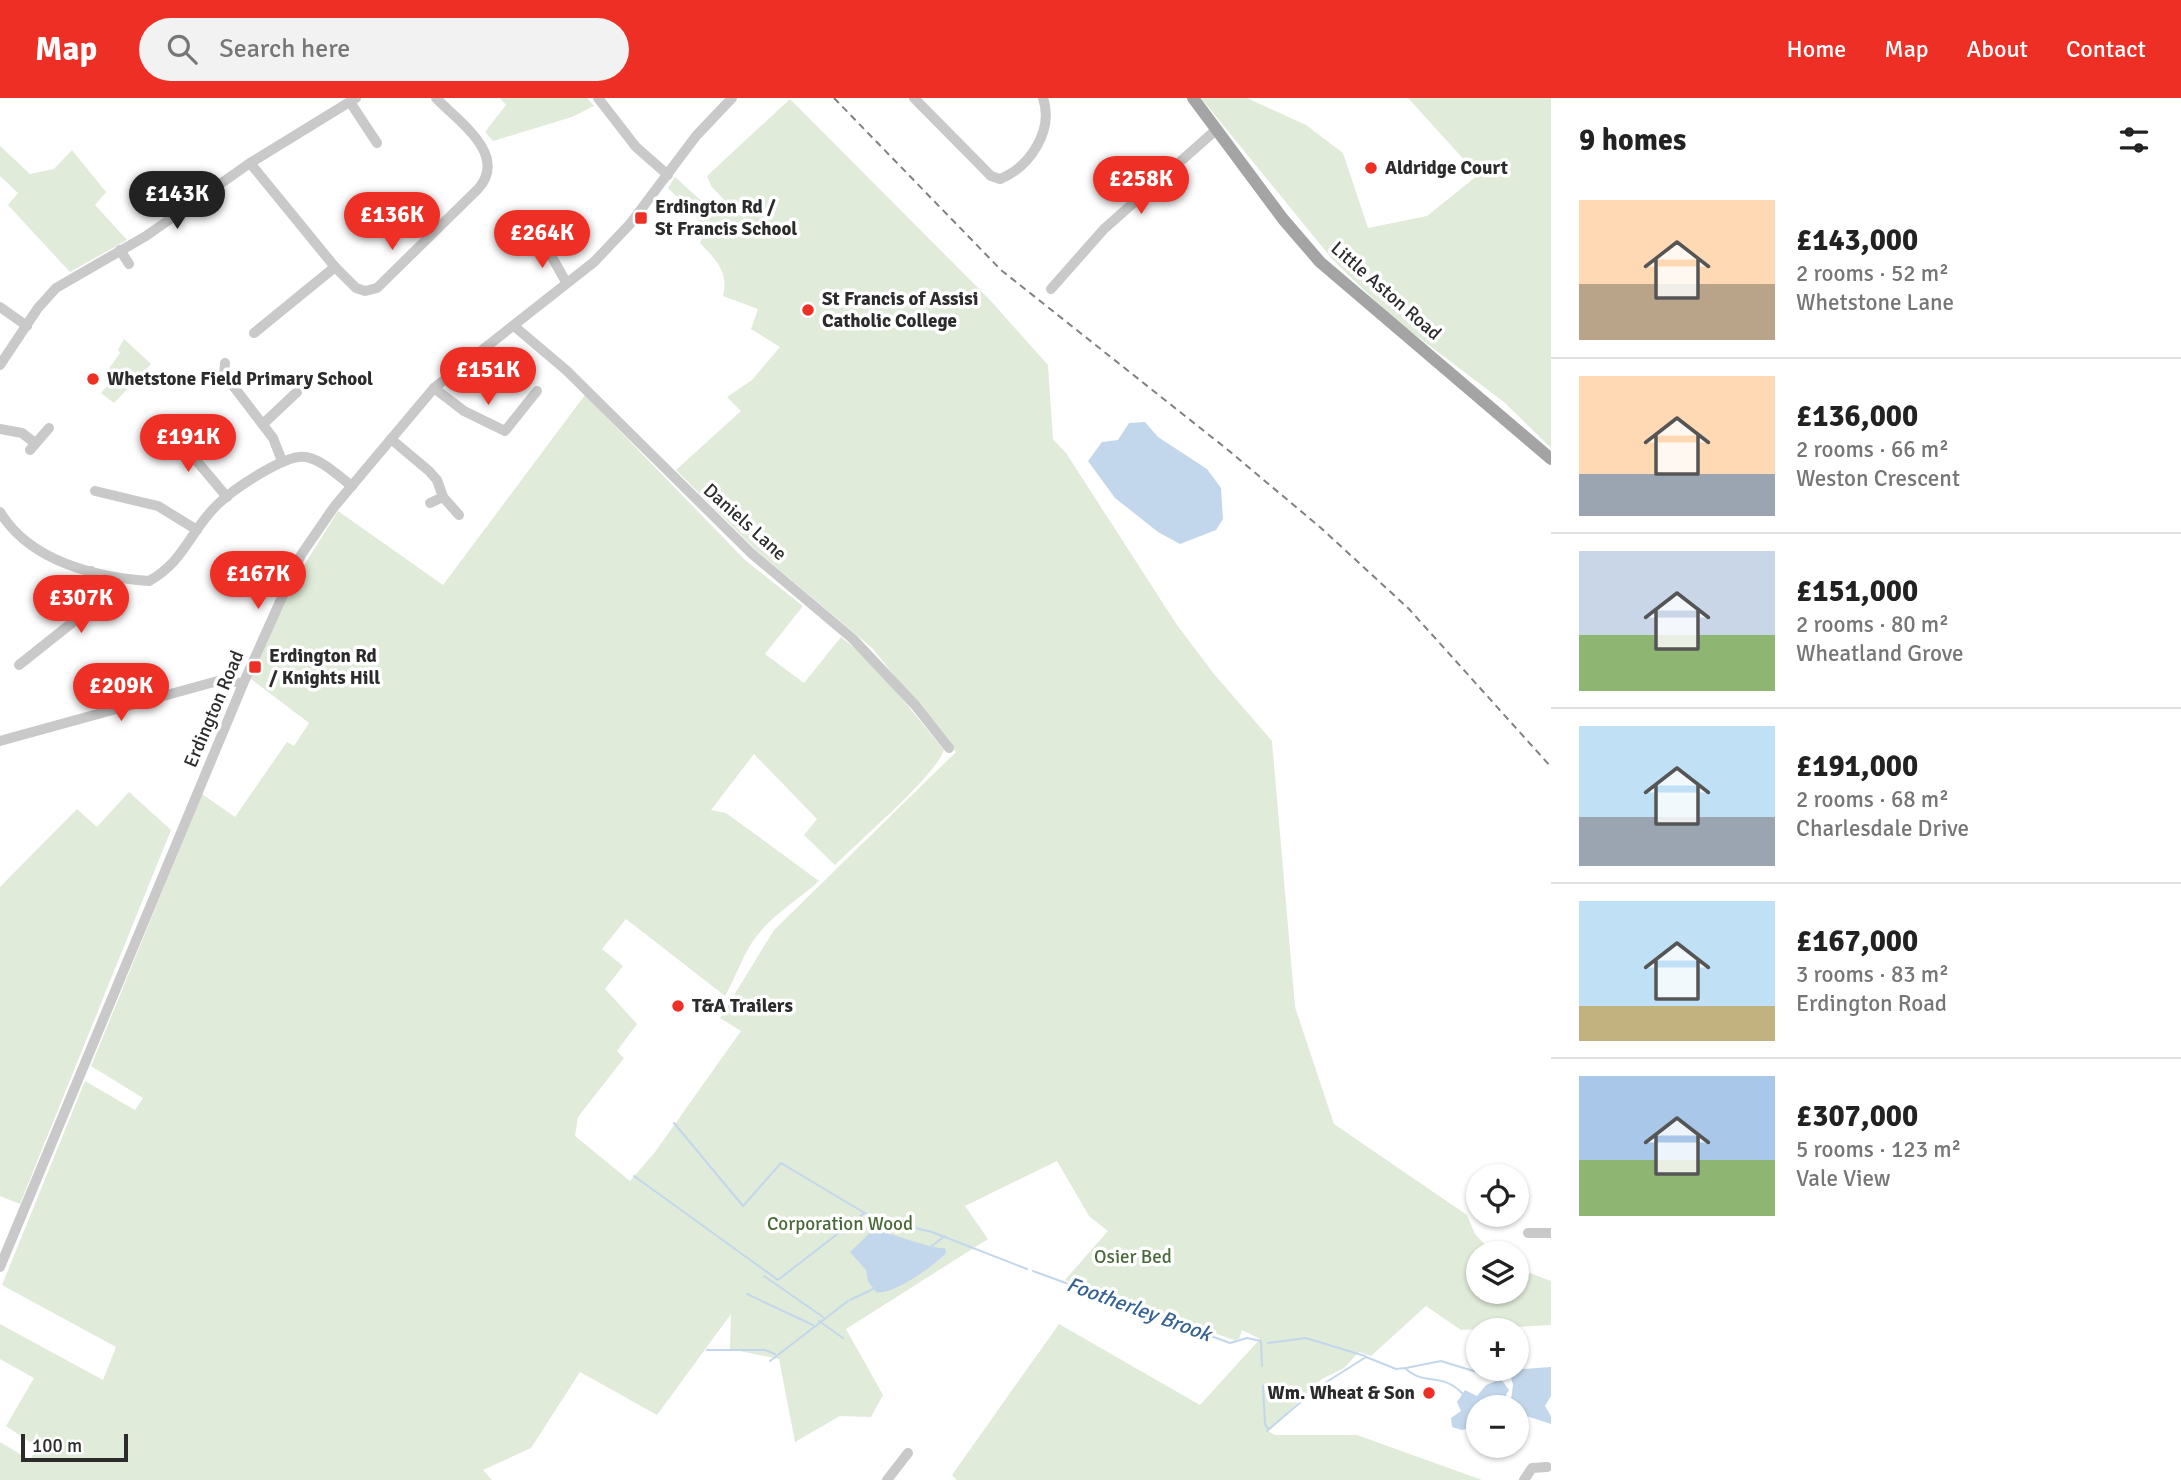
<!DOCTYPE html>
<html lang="en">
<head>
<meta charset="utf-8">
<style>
  body { margin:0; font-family:Signika,sans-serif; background:#f2f2f2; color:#222; height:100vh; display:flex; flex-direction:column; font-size:26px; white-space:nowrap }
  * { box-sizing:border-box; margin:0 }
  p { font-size:23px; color:#767676 }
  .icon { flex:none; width:38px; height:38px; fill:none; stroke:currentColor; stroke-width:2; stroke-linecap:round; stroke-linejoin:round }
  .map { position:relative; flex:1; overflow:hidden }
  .drawer { display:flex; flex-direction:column; background:#fff; width:630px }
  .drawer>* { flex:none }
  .buttons { position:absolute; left:1466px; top:1066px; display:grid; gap:14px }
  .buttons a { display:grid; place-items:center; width:63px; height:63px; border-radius:50%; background:#fff; box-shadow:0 2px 5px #0004; font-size:35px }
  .scale { position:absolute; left:21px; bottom:18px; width:107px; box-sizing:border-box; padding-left:7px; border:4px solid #2c2c2c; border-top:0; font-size:19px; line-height:24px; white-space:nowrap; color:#2c2c2c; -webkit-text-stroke:5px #fff; paint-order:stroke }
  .price { position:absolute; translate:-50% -60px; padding:0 16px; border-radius:24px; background:#ed2f25; color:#fff; font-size:23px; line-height:46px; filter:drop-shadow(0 2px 4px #0008) }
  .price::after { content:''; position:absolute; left:50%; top:42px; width:21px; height:16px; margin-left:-10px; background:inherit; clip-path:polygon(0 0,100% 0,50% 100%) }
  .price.current { background:#222; color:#fff }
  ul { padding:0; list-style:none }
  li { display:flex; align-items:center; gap:21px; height:175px; padding:0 28px }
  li+li { border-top:2px solid #e0e0e0 }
  li span { display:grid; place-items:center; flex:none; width:196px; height:140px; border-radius:0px; color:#555 }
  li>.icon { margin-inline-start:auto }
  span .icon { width:84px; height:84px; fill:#fffc; stroke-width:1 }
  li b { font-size:30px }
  h2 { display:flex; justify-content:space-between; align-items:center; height:84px; padding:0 28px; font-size:30px }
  header { display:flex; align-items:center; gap:42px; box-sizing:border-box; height:98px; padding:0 35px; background:#ed2f25; color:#fff }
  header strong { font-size:33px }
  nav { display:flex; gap:38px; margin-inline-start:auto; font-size:24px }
  .search { width:490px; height:63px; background:#f2f2f2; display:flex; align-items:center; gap:18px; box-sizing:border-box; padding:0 24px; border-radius:38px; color:#767676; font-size:26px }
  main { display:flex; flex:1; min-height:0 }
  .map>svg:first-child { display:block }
  .green { fill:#e0ebd9 }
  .water { fill:#c3d7ec }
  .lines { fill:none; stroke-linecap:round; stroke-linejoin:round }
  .stream { stroke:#c3d7ec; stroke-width:2 }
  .minor { stroke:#c9c9c9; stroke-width:10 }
  .major { stroke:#a4a4a4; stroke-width:12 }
  .rail { stroke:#818181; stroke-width:2; stroke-dasharray:7 5; stroke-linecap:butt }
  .poi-dot { fill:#ed2f25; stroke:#fff; stroke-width:2.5 }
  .labels { text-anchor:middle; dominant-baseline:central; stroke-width:7; stroke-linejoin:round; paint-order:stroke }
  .poi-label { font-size:19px; font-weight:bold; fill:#2c2c2c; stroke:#fff; text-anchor:start }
  .street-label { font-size:19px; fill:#2c2c2c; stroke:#fff }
  .park-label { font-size:19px; fill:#496a38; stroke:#fff }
  .water-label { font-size:21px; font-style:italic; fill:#376392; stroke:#fff }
</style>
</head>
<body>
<header>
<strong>Map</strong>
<div class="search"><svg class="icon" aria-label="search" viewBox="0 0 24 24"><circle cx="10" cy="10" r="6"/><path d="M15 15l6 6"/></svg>Search here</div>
<nav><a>Home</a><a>Map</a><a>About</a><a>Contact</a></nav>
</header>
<main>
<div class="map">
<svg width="1551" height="1382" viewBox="0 0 1551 1382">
  <rect width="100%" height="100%" fill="#fff"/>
  <!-- green -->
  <g class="green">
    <path d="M500 0H587L594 8 572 19 493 43 485 34 506 7Z"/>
    <path d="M1201 0H1247L1306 27 1343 55 1368 130 1427 118 1478 77 1408 0H1551V350L1505 305 1393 220 1333 162Z"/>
    <path d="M790 1 990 202 1048 267 1053 341 1066 355 1177 527 1214 576 1272 643 1295 909 1334 1026 1467 1117 1475 1136 1493 1155H1479V1194H1517V1170L1551 1183V1227L1461 1232 1426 1208 1371 1258 1359 1254 1344 1270 1322 1281 1268 1333 1275 1337H1357L1482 1382H957L952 1377 1059 1226 1200 1307 1260 1241 1242 1232 1239 1241 1234 1242 1065 1182 1108 1133 1089 1118 1057 1063 965 1108 988 1141 846 1231 883 1297 871 1319 840 1318 795 1344 779 1261 730 1251 731 1216 657 1317 580 1274 531 1350 483 1372 492 1382H0V1344L30 1362 37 1349 6 1328 34 1280 0 1261V1226L103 1282 116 1249 2 1187 85 983 135 1012 143 1000 91 968 202 696 235 719 287 644 294 648 309 625 251 581 293 485 338 413 443 487 585 297 745 462 803 508 765 556 804 585 841 539 872 564 944 652C936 677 858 744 835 767L804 737 817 721 754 656 711 712 726 715 819 783C797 803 770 818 753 843 742 859 735 881 725 898L626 821 602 851 623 868 605 891 637 926 617 953 624 960 578 1019 575 1038 630 1083 655 1054 741 933 720 920 774 832 956 654 872 550 757 453 676 372 741 313 727 299 752 282 780 249 751 231 758 211 723 198C729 174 716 162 700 145L705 133 696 118 668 90 675 79 718 118 729 107 711 88 707 78Z"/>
    <path d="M0 48 30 76 54 71 72 52 106 94 95 107 127 142 70 174 8 107 18 95 0 78Z"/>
    <path d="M124 241 151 266 114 305 101 295 111 284 104 278 120 255 118 252Z"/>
    <path d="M129 694 171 732 20 1106 0 1098V789L77 711 97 729Z"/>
  </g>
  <!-- water -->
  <g class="water">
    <path d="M1145 324 1158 339 1207 371 1221 390 1223 421 1216 432 1180 446 1158 434 1115 400 1088 363 1102 344 1118 342 1129 325Z"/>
    <path d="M874 1131C889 1135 935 1152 945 1150L946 1155C934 1168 892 1198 876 1194L868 1183 866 1172 850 1154Z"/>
    <path d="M1551 1269V1298L1545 1308 1551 1318V1326L1517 1315V1309H1510L1513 1287 1509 1272Z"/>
    <path d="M1501 1281 1509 1292 1502 1304 1506 1309H1479V1331L1476 1328 1462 1332 1452 1329 1451 1320 1461 1313 1457 1304 1465 1292 1477 1298 1486 1287Z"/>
  </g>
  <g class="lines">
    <!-- stream -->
    <g class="stream">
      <path d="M674 1025 743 1108 781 1065 873 1120 932 1134 1027 1171"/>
      <path d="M634 1078 778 1182 863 1116"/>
      <path d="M929 1150 945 1138"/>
      <path d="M1033 1173 1230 1245 1247 1240 1261 1243 1262 1268"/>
      <path d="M764 1178 823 1219"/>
      <path d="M747 1196 813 1227"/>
      <path d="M850 1202 873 1191"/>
      <path d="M819 1223 843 1240"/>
      <path d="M1268 1245 1306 1240 1365 1258"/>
      <path d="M707 1252H765L775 1256"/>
      <path d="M770 1263 848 1203"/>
      <path d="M1406 1270 1441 1263 1480 1275H1509"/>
      <path d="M1263 1288 1265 1326 1268 1331"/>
      <path d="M1267 1333 1317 1290 1366 1259 1396 1271 1405 1270C1425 1289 1441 1273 1463 1296"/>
    </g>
    <!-- minor -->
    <g class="minor">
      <path d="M598 0 636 49 668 77"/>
      <path d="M914 0 991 78 1000 81C1030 69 1054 32 1043 0"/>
      <path d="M350 4 377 45"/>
      <path d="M250 65 335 169 356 190 365 193 377 190 478 91C509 57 458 23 436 0"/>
      <path d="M544 145 566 184"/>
      <path d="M120 152 129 166"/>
      <path d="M531 153 548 142"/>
      <path d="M1051 191 1104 131 1217 31"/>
      <path d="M0 209 27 228"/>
      <path d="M514 228 566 272 751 455 853 541 915 607 949 650"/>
      <path d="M254 235 335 169"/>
      <path d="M0 267 38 210 56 190 146 138 250 65 356 0"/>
      <path d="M224 276 273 340 282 363"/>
      <path d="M216 282 224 276 225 265"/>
      <path d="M434 290 464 313 505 333 537 293"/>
      <path d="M263 326 297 294"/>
      <path d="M156 329 163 323 227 399"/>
      <path d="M0 331 22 335 35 345"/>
      <path d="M391 341 429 373 437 382 443 399 459 417"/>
      <path d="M30 352 49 330"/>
      <path d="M95 393 158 408 197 432"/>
      <path d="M430 405 443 399"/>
      <path d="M0 414C30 463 94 479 149 483 184 464 190 433 217 407 232 392 286 355 306 359 323 362 338 378 352 388"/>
      <path d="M19 567 78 520 83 510 91 473"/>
      <path d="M0 643 225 581 243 586"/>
      <path d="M1528 1135H1551"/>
      <path d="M0 1169 243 586 301 457 334 409 434 290 594 164 630 126 696 38 732 0"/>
      <path d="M887 1382 908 1355"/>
      <path d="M1524 1382 1532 1370 1547 1369"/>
    </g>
    <!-- major -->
    <path class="major" d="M1193 0 1283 121 1320 164 1551 361"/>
    <!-- rail -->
    <path class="rail" d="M834 0 1001 172 1228 352 1321 430 1409 511 1551 669"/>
  </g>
  <!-- markers -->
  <g class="poi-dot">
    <circle cx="1371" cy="70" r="7"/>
    <rect x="634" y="113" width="14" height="14" rx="3.5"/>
    <circle cx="808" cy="212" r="7"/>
    <circle cx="93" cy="281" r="7"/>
    <rect x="248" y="562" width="14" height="14" rx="3.5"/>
    <circle cx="678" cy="908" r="7"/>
    <circle cx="1429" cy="1295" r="7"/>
  </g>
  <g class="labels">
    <!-- poi labels -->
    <g class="poi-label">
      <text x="1385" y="70">Aldridge Court</text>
      <text x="655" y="109">Erdington Rd /<tspan x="655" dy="22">St Francis School</tspan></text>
      <text x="822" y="201">St Francis of Assisi<tspan x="822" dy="22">Catholic College</tspan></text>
      <text x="107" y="281">Whetstone Field Primary School</text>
      <text x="269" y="558">Erdington Rd<tspan x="269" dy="22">/ Knights Hill</tspan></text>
      <text x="692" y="908">T&amp;A Trailers</text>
      <text x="1415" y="1295" text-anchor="end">Wm. Wheat &amp; Son</text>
    </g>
    <!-- street labels -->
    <g class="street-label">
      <text transform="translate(1386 193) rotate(41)">Little Aston Road</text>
      <text transform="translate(745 424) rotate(42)">Daniels Lane</text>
      <text transform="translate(214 611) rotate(-67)">Erdington Road</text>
    </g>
    <!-- park labels -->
    <g class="park-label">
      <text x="840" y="1126">Corporation Wood</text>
      <text x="1133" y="1159">Osier Bed</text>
    </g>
    <!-- water labels -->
    <g class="water-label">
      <text transform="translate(1139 1211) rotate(20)">Footherley Brook</text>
    </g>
  </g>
</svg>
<div class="buttons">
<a><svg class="icon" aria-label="locate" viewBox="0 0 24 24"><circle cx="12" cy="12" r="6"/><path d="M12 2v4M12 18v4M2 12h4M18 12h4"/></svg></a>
<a><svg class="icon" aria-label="layers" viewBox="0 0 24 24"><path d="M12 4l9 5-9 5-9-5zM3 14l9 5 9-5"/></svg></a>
<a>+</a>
<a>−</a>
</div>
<div class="scale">100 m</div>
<b class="price" style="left:1141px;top:118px">£258K</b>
<b class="price current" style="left:177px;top:133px">£143K</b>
<b class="price" style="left:392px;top:154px">£136K</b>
<b class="price" style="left:542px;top:172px">£264K</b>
<b class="price" style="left:488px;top:309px">£151K</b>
<b class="price" style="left:188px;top:376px">£191K</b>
<b class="price" style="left:258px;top:513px">£167K</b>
<b class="price" style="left:81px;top:537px">£307K</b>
<b class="price" style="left:121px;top:625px">£209K</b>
</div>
<section class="drawer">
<h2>9 homes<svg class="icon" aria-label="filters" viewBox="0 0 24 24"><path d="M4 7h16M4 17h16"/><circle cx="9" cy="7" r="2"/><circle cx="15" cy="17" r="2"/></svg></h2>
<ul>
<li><span style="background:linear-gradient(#ffd9b3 60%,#b9a48a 0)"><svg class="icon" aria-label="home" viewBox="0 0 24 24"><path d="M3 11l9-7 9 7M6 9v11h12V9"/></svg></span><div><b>£143,000</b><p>2 rooms · 52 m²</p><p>Whetstone Lane</p></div></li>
<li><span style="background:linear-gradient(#ffd9b3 70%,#9aa5b1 0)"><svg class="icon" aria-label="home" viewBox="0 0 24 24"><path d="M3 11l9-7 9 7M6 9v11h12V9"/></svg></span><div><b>£136,000</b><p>2 rooms · 66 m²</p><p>Weston Crescent</p></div></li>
<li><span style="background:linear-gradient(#c9d6e8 60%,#8fb573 0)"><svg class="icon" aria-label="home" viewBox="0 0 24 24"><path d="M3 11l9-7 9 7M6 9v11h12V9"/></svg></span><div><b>£151,000</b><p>2 rooms · 80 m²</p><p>Wheatland Grove</p></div></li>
<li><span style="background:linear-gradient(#bfe0f5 65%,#9aa5b1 0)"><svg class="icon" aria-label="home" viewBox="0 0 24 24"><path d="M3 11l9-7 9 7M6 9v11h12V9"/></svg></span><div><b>£191,000</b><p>2 rooms · 68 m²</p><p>Charlesdale Drive</p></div></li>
<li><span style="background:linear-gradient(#bfe0f5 75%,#c2b280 0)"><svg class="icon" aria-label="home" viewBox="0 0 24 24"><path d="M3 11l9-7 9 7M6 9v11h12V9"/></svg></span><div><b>£167,000</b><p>3 rooms · 83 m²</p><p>Erdington Road</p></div></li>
<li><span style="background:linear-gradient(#a9c7e8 60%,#8fb573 0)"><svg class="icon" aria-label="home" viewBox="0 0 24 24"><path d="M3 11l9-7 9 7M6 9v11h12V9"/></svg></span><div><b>£307,000</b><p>5 rooms · 123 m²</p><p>Vale View</p></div></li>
</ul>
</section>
</main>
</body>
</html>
